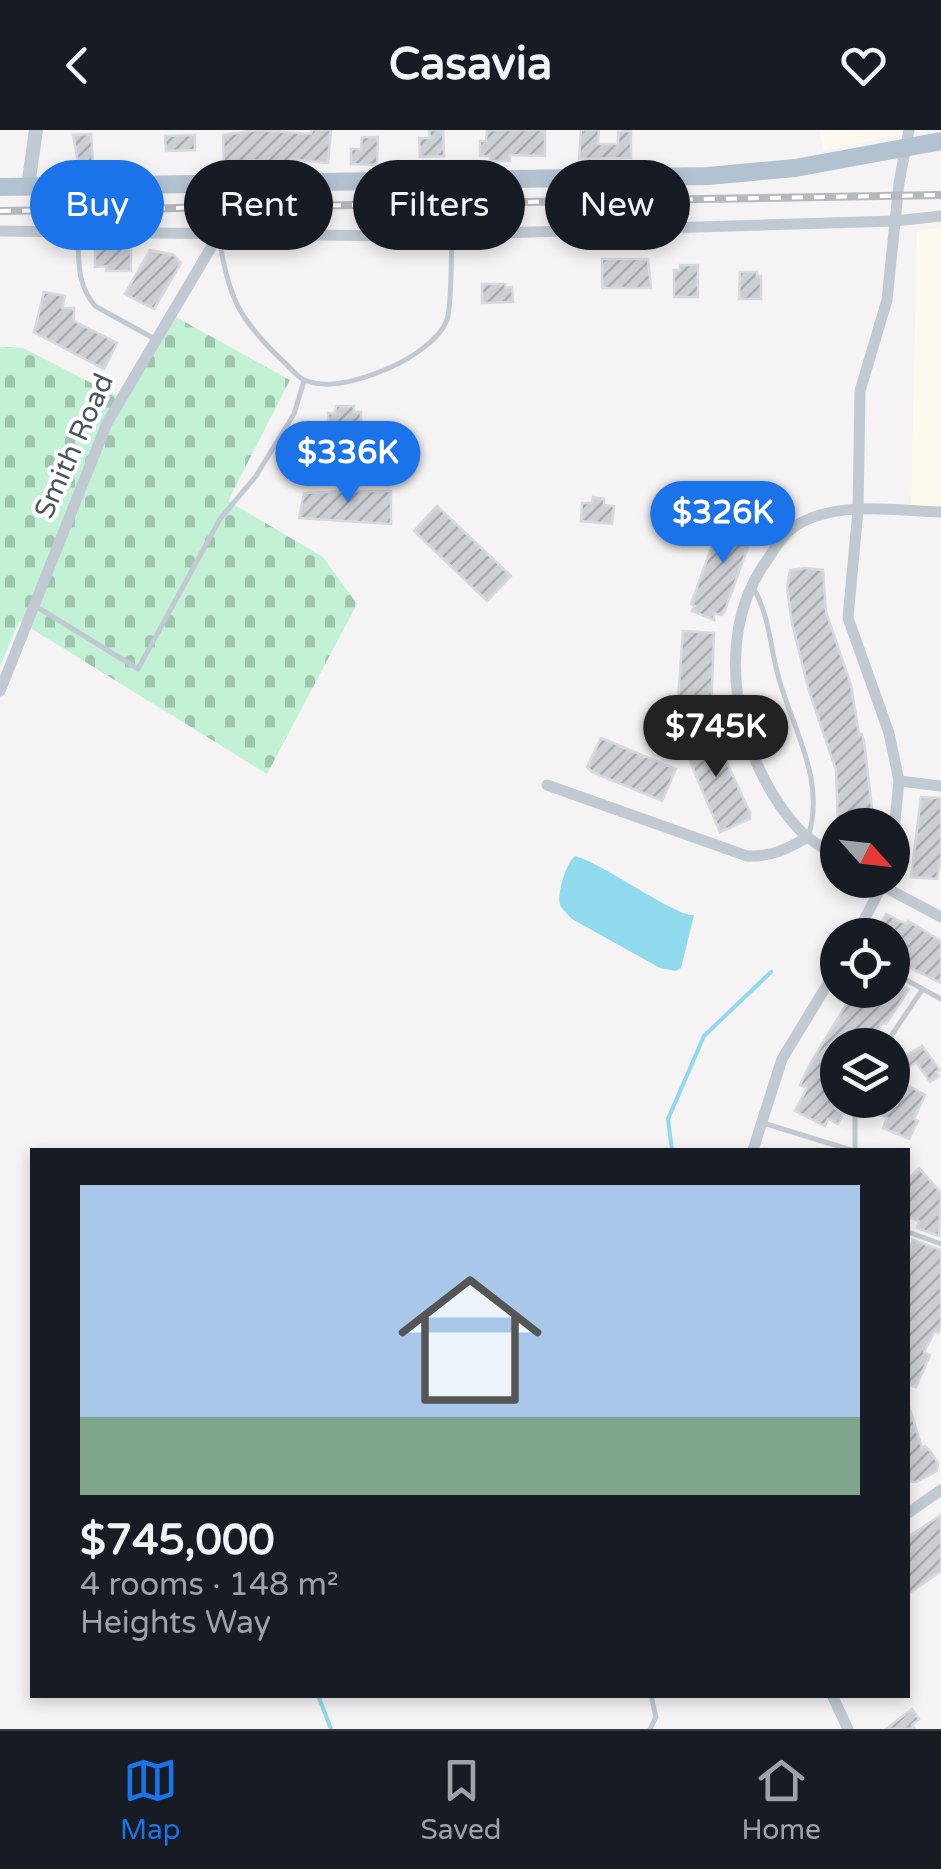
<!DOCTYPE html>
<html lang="en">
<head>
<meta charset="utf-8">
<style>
  body { margin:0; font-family:"Varela Round",sans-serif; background:#242831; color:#f1f3f6; height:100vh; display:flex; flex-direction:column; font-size:38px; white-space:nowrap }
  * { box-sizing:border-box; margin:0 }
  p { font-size:32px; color:#9ea1a6 }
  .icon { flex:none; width:55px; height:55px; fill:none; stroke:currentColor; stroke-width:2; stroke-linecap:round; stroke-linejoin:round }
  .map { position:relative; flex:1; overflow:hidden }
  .side { position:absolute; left:30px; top:1018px; width:880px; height:550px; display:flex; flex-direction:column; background:#171b24; border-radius:0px; box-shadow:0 5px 15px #0003 }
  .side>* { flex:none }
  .guide { position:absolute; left:30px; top:30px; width:882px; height:90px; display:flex; gap:20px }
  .needle { width:65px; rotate:117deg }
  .controls { position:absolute; left:820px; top:678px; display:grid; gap:20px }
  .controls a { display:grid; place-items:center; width:90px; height:90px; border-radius:50%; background:#171b24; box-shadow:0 5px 15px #0003; font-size:50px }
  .price { position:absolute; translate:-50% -85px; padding:0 22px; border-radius:35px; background:#1a73e8; color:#fff; font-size:32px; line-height:65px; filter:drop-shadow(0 2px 5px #0008) }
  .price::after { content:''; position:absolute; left:50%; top:60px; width:30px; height:22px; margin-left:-15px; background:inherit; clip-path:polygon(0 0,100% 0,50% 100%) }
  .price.selected { background:#222; color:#fff }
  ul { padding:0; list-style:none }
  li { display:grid; align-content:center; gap:20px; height:530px; padding:0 50px }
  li+li { border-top:2px solid #363941 }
  li span { display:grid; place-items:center; height:310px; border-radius:0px; color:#555 }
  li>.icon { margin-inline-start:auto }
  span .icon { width:180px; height:180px; fill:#fffc; stroke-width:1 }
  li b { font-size:42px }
  .pill { padding:0 35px; border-radius:45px; background:#171b24; box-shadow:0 5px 15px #0003; font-size:35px; line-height:90px }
  .pill.selected { background:#1a73e8; color:#fff }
  header { display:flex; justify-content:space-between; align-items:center; height:130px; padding:0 50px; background:#171b24; font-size:45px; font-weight:800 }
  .dock { display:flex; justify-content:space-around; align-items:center; height:140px; border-top:2px solid #363941; background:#171b24; font-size:28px; color:#9ea1a6 }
  .dock a { display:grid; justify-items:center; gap:5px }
  .dock .selected { color:#1a73e8 }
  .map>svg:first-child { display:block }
  .commercial { fill:#fdf9ef }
  .cemetery { fill:url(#cemetery-stones) }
  .water { fill:#90daee }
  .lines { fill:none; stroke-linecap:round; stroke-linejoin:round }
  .stream { stroke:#90daee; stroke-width:4 }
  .building { fill:url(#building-hatch); stroke:#d7d9de; stroke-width:2.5 }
  .service { stroke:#c1cad2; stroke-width:5 }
  .minor { stroke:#c1cad2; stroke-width:11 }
  .tertiary { stroke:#c1cad2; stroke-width:14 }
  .primary { stroke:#b3c2d1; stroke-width:18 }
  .rail-casing { stroke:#b5b8bd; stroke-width:8 }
  .rail { stroke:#fff; stroke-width:4; stroke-dasharray:11; stroke-linecap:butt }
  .labels { text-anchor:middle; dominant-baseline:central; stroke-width:8; stroke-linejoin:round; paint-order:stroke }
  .street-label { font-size:28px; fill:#4a5661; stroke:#fff }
</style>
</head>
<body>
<header><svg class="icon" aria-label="back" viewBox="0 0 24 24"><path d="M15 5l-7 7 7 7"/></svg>Casavia<svg class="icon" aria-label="heart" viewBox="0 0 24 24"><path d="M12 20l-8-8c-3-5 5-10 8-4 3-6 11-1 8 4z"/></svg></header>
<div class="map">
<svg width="941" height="1599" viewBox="0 0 941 1599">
  <defs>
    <pattern id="cemetery-stones" width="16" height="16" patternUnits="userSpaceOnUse" patternTransform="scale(2.5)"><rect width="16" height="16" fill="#c3f1d5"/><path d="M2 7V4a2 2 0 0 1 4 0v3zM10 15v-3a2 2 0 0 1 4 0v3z" fill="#a0c6b0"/></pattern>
    <pattern id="building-hatch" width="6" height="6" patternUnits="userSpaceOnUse" patternTransform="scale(2.5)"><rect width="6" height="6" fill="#cdcfd5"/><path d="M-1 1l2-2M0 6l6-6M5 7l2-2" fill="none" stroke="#a8abb0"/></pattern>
  </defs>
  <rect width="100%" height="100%" fill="#f5f3f3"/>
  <!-- commercial -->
  <g class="commercial">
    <path d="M819 0H927L824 20Z"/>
    <path d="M941 98V377H911L917 100Z"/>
  </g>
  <!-- cemetery -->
  <path class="cemetery" d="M174 186 290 250 228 371 323 427 357 474 267 644 19 491 0 537V217L23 218 125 270Z"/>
  <!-- water -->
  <path class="water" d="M575 726C606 735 676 787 694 785L681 838 676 841 660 838 572 789C569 786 562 779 560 775 557 762 566 734 575 726Z"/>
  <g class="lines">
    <!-- stream -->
    <g class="stream">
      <path d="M672 1020 668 989 704 906 771 842"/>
      <path d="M318 1565 331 1599"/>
    </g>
  </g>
  <!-- building -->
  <g class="building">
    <path d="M257 0 311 4 312 0H331L328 33 291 29V33L248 30V34L224 35 223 5Z"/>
    <path d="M429 0H443L444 26 420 27 419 8H430Z"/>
    <path d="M487 0H545V26L510 25V31H490V26H480V11H486Z"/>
    <path d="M581 0H599L598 14H618V2L631 1V28L579 29Z"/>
    <path d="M91 4 93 32H78L73 5Z"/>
    <path d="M195 5V20L166 21 165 6Z"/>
    <path d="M362 7H378L377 35 351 34V19H361Z"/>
    <path d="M131 116V141H106V136L95 137V117Z"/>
    <path d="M150 120 174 125 181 133 154 179 125 164Z"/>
    <path d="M602 129H648L651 158H602Z"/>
    <path d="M680 135H698V167H674V140H680Z"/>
    <path d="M740 142H757V146H761V169H739Z"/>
    <path d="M482 154H505L506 158 512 157 513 172 482 173Z"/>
    <path d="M44 162 65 166 62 178H74V191L117 213 104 239 34 202Z"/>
    <path d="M336 276H354V282H361V340L331 341 328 283 335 284Z"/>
    <path d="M349 361H391V394L299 388 304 363Z"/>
    <path d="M593 367 604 369V375L614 376 612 394 581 391 582 373H592Z"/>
    <path d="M437 376 511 446 487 471 414 401Z"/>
    <path d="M731 382 754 391 752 396 755 398 725 480 722 485 714 483V490L692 481 695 476 691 474 721 391Z"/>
    <path d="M805 438 823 440 826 482 851 555 859 605 862 604 864 611 874 695H838L836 640 809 561 792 493 787 458 790 440Z"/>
    <path d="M683 501 714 503 711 585 677 583Z"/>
    <path d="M710 596 750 683V689L720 702 683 615 687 613 684 607Z"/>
    <path d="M601 608 676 639 662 671 592 642 587 637Z"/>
    <path d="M921 667 941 668V728L937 749 911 747Z"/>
    <path d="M886 784 906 794 908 791 941 811V853L892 829V805H875Z"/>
    <path d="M892 850 909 859 886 894 882 893 872 913 862 908 858 915H838V971L834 978 844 983 838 994 828 989 825 996 795 981 807 958 800 955 810 934 855 860H892Z"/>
    <path d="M922 916 940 940 936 942 939 946 930 952 916 932 892 950V934Z"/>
    <path d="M897 949 925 965 914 989 918 991 909 1009 883 998 887 988 870 980 874 970H892V957Z"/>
    <path d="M919 1038 941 1063 939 1106 917 1098 919 1091 908 1087V1049Z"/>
    <path d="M913 1110 941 1120V1198L938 1203 935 1201 924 1222 930 1225 916 1257 908 1255V1127Z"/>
    <path d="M910 1279 922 1318 925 1316 930 1321 938 1333 937 1341 916 1352 908 1351V1280Z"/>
    <path d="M941 1385V1441L908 1464V1407Z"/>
    <path d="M912 1579 919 1589 912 1595 915 1599H886Z"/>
  </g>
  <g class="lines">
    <!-- service -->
    <g class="service">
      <path d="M78 102C79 130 76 153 95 176L155 209"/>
      <path d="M219 107C228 167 239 190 284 232 291 238 298 249 307 251 332 260 366 248 389 238 408 230 439 211 447 190 452 174 451 125 452 105"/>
      <path d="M754 459C770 487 770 518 779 549 794 602 826 651 808 707"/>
      <path d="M37 477 138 539 220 389 256 346 294 284 304 251"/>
      <path d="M892 842 941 869"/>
      <path d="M885 915 922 860"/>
      <path d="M763 993 851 1020"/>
      <path d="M855 1020V983L860 970"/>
      <path d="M908 1102 941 1114"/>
      <path d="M650 1599 656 1587 651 1565"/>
    </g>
    <!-- minor -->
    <g class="minor">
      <path d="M0 101 397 106 895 91 941 86"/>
      <path d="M0 561 107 293 219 104"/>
      <path d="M899 651 941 656"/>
      <path d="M547 655 747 726C772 727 787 719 808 707"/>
      <path d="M892 720 899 651 889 603 848 488 858 380 860 261 887 170 899 53 909 0"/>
      <path d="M838 727C823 718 806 708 795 695 737 628 712 513 763 436 772 423 783 403 797 395 838 370 896 381 941 382"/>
      <path d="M871 750 941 787"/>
      <path d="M856 805 883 754"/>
      <path d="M753 1020 782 929 838 837"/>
      <path d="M908 1383 941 1360"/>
      <path d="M832 1565 848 1599"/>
    </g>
    <!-- tertiary -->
    <path class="tertiary" d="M28 56 36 0"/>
    <!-- primary -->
    <path class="primary" d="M0 57 708 46 795 38 941 11"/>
    <!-- rail casing -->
    <g class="rail-casing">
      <path id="rail" d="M0 81 941 65"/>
    </g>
    <!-- rail -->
    <use href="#rail" class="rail"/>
  </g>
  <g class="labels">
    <!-- street labels -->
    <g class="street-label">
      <text transform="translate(74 316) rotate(-66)">Smith Road</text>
    </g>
  </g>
</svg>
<div class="controls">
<a><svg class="needle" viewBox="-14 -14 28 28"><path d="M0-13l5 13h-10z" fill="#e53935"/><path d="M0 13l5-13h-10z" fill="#9ea1a6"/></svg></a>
<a><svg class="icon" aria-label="locate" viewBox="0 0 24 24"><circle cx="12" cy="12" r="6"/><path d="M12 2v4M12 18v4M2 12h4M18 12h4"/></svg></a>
<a><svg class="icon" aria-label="layers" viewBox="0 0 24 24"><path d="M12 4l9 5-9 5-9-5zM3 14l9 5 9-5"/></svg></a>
</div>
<b class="price" style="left:348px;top:376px">$336K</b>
<b class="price" style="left:723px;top:436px">$326K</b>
<b class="price selected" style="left:716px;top:650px">$745K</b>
<div class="guide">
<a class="pill selected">Buy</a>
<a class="pill">Rent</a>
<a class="pill">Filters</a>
<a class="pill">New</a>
</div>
<section class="side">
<ul>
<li><span style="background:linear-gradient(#a9c7e8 75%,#7fa58c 0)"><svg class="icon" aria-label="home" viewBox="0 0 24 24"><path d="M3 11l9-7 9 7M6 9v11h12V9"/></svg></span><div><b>$745,000</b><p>4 rooms · 148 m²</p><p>Heights Way</p></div></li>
</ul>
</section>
</div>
<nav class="dock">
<a class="selected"><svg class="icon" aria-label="map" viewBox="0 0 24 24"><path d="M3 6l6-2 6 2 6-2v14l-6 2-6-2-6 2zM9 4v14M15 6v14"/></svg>Map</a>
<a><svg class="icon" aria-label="saved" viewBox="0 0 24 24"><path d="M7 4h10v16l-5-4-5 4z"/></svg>Saved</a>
<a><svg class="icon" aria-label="home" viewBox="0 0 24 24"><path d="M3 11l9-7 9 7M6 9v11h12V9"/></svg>Home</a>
</nav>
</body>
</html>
